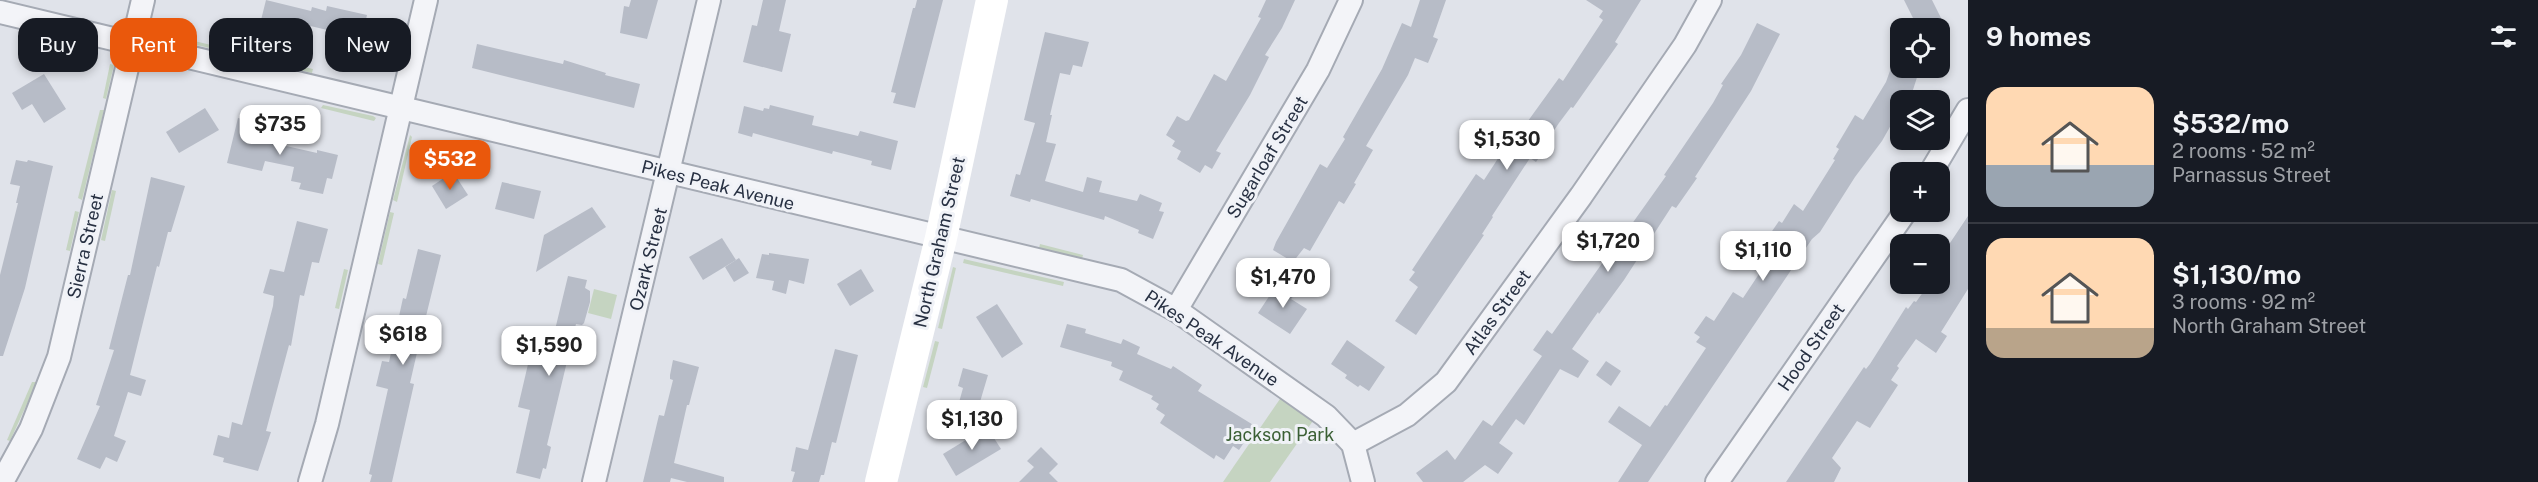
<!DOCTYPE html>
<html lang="en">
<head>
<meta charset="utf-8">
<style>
  body { margin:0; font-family:"Public Sans",sans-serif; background:#242831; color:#f1f3f6; height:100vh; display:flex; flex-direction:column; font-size:22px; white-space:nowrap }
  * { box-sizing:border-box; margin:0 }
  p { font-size:20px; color:#9ea1a6 }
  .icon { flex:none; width:33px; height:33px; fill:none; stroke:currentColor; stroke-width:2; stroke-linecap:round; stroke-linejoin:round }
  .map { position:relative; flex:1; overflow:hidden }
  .drawer { display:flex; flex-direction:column; background:#171b24; width:570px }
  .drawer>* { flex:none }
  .hud { position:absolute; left:18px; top:18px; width:570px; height:54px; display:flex; gap:12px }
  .buttons { position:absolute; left:1890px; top:18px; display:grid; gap:12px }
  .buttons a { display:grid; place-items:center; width:60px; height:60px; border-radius:12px; background:#171b24; box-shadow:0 3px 9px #0003; font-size:30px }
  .price { position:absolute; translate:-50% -51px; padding:0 14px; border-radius:12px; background:#fff; color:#222; font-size:20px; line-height:39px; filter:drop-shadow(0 2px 3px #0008) }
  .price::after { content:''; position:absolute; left:50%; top:36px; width:18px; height:14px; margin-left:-9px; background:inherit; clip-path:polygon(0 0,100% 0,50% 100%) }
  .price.selected { background:#ea580c; color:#fff }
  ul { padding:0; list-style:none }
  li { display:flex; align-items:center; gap:18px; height:150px; padding:0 18px }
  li+li { border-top:2px solid #363941 }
  li span { display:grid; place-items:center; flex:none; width:168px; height:120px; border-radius:18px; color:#555 }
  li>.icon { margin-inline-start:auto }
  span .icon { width:72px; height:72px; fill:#fffc; stroke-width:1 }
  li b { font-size:26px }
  h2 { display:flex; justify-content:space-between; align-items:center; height:72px; padding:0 18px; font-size:26px }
  .tag { padding:0 21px; border-radius:18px; background:#171b24; box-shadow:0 3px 9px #0003; font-size:21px; line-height:54px }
  .tag.selected { background:#ea580c; color:#fff }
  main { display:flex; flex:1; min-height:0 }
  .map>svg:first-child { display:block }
  .green { fill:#c5d4c1 }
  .building { fill:#b7bcc7 }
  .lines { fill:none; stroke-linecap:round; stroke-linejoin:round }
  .minor-casing { stroke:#a5aab4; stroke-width:26 }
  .minor { stroke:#f3f4f8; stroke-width:22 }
  .secondary { stroke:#fff; stroke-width:32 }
  .labels { text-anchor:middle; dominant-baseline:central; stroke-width:6; stroke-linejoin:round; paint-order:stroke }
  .street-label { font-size:18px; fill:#273042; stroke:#f0f2f7 }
  .park-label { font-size:18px; fill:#3a5f34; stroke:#f0f2f7 }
</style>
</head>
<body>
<main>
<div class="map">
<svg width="1968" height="482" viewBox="0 0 1968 482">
  <rect width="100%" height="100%" fill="#e0e3ea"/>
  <!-- green -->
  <g class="green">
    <path d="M161 33 232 50 231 53 162 37Z"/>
    <path d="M263 58 313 69 312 73 262 61Z"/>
    <path d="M110 64 114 65 106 99 103 98Z"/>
    <path d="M323 105 373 116 376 118 374 121 321 108Z"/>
    <path d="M100 110H104L82 200 78 198Z"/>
    <path d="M410 135 412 137 397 202 393 200Z"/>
    <path d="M112 190 116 191 105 241 101 240Z"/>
    <path d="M75 211 79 212 70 251 66 250Z"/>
    <path d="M390 212 394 213 382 265 378 264Z"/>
    <path d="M1040 244 1083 255 1082 259 1039 248Z"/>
    <path d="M964 259 968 260 1064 282 1063 286 963 263Z"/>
    <path d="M953 267 956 268 942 329 938 328Z"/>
    <path d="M344 269 348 270 339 309 335 308Z"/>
    <path d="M594 289 617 295 611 319 588 313Z"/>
    <path d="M935 341 939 342 927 388 923 387Z"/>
    <path d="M32 382H37L10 441 7 440Z"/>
    <path d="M1282 396 1315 418 1270 482H1223Z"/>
  </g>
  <!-- building -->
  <g class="building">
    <path d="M266 0 311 11 312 7 326 11 327 6 367 15 361 42 339 37 340 33 302 24 299 34 260 24Z"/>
    <path d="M631 0H658L647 39 620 33 624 6 629 7Z"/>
    <path d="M763 0H786L779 31 791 34 782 72 743 62 752 25 757 26Z"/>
    <path d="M917 0H943L915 108 893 103 896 93 891 92 913 8H915Z"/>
    <path d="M1266 0H1295L1282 28 1265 55 1269 57 1250 95 1216 151 1221 153 1212 169 1205 165 1200 173 1177 159 1181 151 1172 146 1175 141 1166 135 1177 116 1186 121 1189 120 1214 74 1226 81 1261 18 1258 17Z"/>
    <path d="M1420 0H1446L1433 37 1438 39 1428 63 1415 58 1408 75 1366 146 1373 150 1354 183 1356 184 1344 204 1339 201 1310 251 1304 248 1293 262 1273 250 1276 242 1320 164 1327 168 1345 139 1343 137 1382 69 1402 23 1411 27Z"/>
    <path d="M1586 0H1641L1615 42 1618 44 1573 108 1571 107 1559 123 1542 148 1545 149 1536 162 1530 158 1492 216 1493 217 1482 234 1484 235 1416 335 1395 321 1418 287 1409 280 1415 272 1412 270 1476 174 1484 180 1508 143 1503 140 1515 123 1523 128 1559 78 1563 81 1603 20 1599 17 1603 11Z"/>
    <path d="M1904 0H1932L1943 22 1930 28H1918Z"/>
    <path d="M1757 23 1780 34 1751 91 1695 177 1697 178 1676 208 1672 206 1624 280 1599 314 1598 312 1572 349 1589 361 1578 378 1560 369 1524 425 1516 419 1499 443 1513 453 1498 474 1485 465 1463 482H1423L1416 473 1447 450 1455 460 1483 420 1492 426 1542 356 1533 350 1547 330 1552 334 1603 262 1601 261 1616 240 1619 242 1666 176 1664 175 1713 103 1723 85 1721 84 1741 55Z"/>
    <path d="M1045 32 1089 42 1082 67 1073 65 1070 75 1060 73 1050 115H1052L1046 142 1056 144 1045 181 1083 192 1087 177 1102 181 1099 192 1137 201 1140 194 1162 203 1159 211 1164 212 1153 239 1138 233 1139 230 1105 216 1104 220 1031 199 1030 202 1010 196 1016 174 1020 175 1035 123 1024 120Z"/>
    <path d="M477 44 563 64 564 60 606 73 605 75 640 84 634 108 472 68Z"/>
    <path d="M1891 68H1920L1912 93 1906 100H1900V109L1882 141 1855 177 1820 232 1812 239 1648 482H1618L1642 445 1608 422 1619 406 1650 427 1665 405 1667 406 1706 348 1696 342 1700 337 1694 333 1706 316 1714 321 1733 292 1743 298 1763 268 1759 266 1775 243 1768 237 1779 221 1782 223 1794 204 1803 211 1835 160 1833 159 1839 149 1836 147 1855 115 1863 120 1886 82Z"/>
    <path d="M44 74 66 109 44 123 32 104 22 110 12 93Z"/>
    <path d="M770 105 814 116 812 125 858 136 860 131 898 141 891 170 871 165 872 161 833 151 832 154 753 133 752 137 738 133 744 106 763 111 764 108 769 109Z"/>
    <path d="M205 108 219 130 179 153 166 132Z"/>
    <path d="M238 118 277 127 273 143 317 153V150L338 155 332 179 327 178 323 194 299 189 301 183 291 181 294 167 265 161 262 171 227 163Z"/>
    <path d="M16 160 27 162 28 160 53 166 25 288 3 356H0V275L18 203H16L20 186 10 184Z"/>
    <path d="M453 172 468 195 446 209 432 186Z"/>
    <path d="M151 177 185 186 171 232H168L159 267 157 266 130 375 146 380 141 396 128 392 114 436 126 441 117 462 106 457 100 469 77 459 100 406 96 405 114 350 109 349 128 275H130Z"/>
    <path d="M502 182 541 191 534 219 495 209Z"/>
    <path d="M592 207 606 227 536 272 544 235Z"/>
    <path d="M1968 216V289L1941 332 1947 336 1936 353 1916 339 1897 366 1899 368 1891 380 1898 385 1870 428 1857 421 1832 458 1841 468 1834 482H1786L1864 367 1866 369 1870 364 1906 307 1908 309 1914 301 1916 302 1929 284H1940V258Z"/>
    <path d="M297 221 328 229 319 263 312 262 304 296 300 295 291 346 289 345 266 431 271 432 258 471 223 462 224 458 213 455 218 435 229 438 232 422 242 425 273 306 274 296 263 293 270 269 284 272Z"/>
    <path d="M722 238 736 260 703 280 689 257Z"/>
    <path d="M418 249 441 255 416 357 410 383 414 384 392 482H370L372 475 369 474 388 389 376 386 382 361 389 362 403 298 406 299Z"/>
    <path d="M769 253 809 259 804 284 789 280 786 294 772 290 774 281 756 278 762 254 769 255Z"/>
    <path d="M739 258 749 273 734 282 725 267Z"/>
    <path d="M861 269 874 291 850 306 837 284Z"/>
    <path d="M568 276 587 280 585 288 590 291V302L584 323 582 325 576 324 547 445 551 447 546 469 543 468 540 479 516 473 530 410 518 407 536 330 554 334Z"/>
    <path d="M1278 283 1295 294 1291 299 1307 309 1290 334 1258 313Z"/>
    <path d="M997 304 1023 344 1002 358 976 317Z"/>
    <path d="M1067 324 1086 329 1085 333 1121 344 1123 339 1140 347 1137 354 1171 369 1173 366 1202 385 1198 391 1255 426 1239 450 1233 446 1224 460 1216 455 1214 459 1160 423 1165 415 1156 409 1159 404 1151 399 1153 396 1119 380 1123 371 1111 366 1112 362 1060 347Z"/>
    <path d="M1347 340 1385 367 1369 391 1360 385 1358 387 1345 378 1347 375 1331 364Z"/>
    <path d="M835 349 858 355 836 443 832 442 824 475H821L819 482H792L795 472 791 471 796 447 808 450Z"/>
    <path d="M673 360 699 367 689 405H687L674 463 724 477V482H687L671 478 670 482H643L659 415 664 416 673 380 670 379V375Z"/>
    <path d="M1606 361 1621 371 1611 386 1596 375Z"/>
    <path d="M963 368 988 375 977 412 958 406 963 388 958 386Z"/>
    <path d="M987 427 1001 449 956 476 943 454Z"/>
    <path d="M1041 447 1058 464 1049 473 1058 482H1019L1034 467 1027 461Z"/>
  </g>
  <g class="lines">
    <!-- minor casing -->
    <g class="minor-casing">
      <g id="minor">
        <path d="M0 12 1121 280 1176 310 1326 416 1353 444 1363 482"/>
        <path d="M1931 172 1968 110"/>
        <path d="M1176 310 1318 70 1351 0"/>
        <path d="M1353 444 1407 415 1446 382 1581 196 1685 45 1710 0"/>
        <path d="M2 482 31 429 59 357 143 0"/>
        <path d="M310 482 327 424 426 0"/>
        <path d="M594 482 709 0"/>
        <path d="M1717 482 1905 212"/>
      </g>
    </g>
    <!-- minor -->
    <use href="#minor" class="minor"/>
    <!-- secondary -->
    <path class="secondary" d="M881 482 941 238 992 0"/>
  </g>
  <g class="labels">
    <!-- street labels -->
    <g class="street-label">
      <text transform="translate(1267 157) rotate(-59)">Sugarloaf Street</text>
      <text transform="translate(718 185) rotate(14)">Pikes Peak Avenue</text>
      <text transform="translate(939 242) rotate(-77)">North Graham Street</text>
      <text transform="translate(85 246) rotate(-77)">Sierra Street</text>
      <text transform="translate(648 259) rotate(-76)">Ozark Street</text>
      <text transform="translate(1497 312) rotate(-54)">Atlas Street</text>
      <text transform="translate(1212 338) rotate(34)">Pikes Peak Avenue</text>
      <text transform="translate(1811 347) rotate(-55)">Hood Street</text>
    </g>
    <!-- park labels -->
    <g class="park-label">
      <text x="1280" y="434">Jackson Park</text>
    </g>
  </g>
</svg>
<div class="buttons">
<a><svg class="icon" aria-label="locate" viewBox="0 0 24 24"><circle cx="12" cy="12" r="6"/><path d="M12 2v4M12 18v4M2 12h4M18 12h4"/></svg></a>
<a><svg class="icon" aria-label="layers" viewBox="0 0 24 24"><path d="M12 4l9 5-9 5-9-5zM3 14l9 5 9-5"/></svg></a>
<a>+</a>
<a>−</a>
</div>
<b class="price" style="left:280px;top:156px">$735</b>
<b class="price" style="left:1507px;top:171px">$1,530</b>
<b class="price selected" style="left:450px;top:191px">$532</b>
<b class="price" style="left:1608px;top:273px">$1,720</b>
<b class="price" style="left:1763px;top:282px">$1,110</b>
<b class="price" style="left:1283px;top:309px">$1,470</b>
<b class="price" style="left:403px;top:366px">$618</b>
<b class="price" style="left:549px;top:377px">$1,590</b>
<b class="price" style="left:972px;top:451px">$1,130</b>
<div class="hud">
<a class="tag">Buy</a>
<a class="tag selected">Rent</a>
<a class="tag">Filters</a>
<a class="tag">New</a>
</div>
</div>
<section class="drawer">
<h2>9 homes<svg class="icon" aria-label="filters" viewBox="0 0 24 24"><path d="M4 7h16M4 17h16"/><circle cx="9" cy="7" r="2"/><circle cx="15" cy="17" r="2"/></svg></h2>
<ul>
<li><span style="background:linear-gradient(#ffd9b3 65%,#9aa5b1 0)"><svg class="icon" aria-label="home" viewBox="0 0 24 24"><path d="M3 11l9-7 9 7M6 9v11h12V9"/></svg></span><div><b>$532/mo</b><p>2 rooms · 52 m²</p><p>Parnassus Street</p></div></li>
<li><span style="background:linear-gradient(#ffd9b3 75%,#b9a48a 0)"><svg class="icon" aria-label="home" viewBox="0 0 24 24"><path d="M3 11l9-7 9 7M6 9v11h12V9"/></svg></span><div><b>$1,130/mo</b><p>3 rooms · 92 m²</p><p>North Graham Street</p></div></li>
</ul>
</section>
</main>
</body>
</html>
